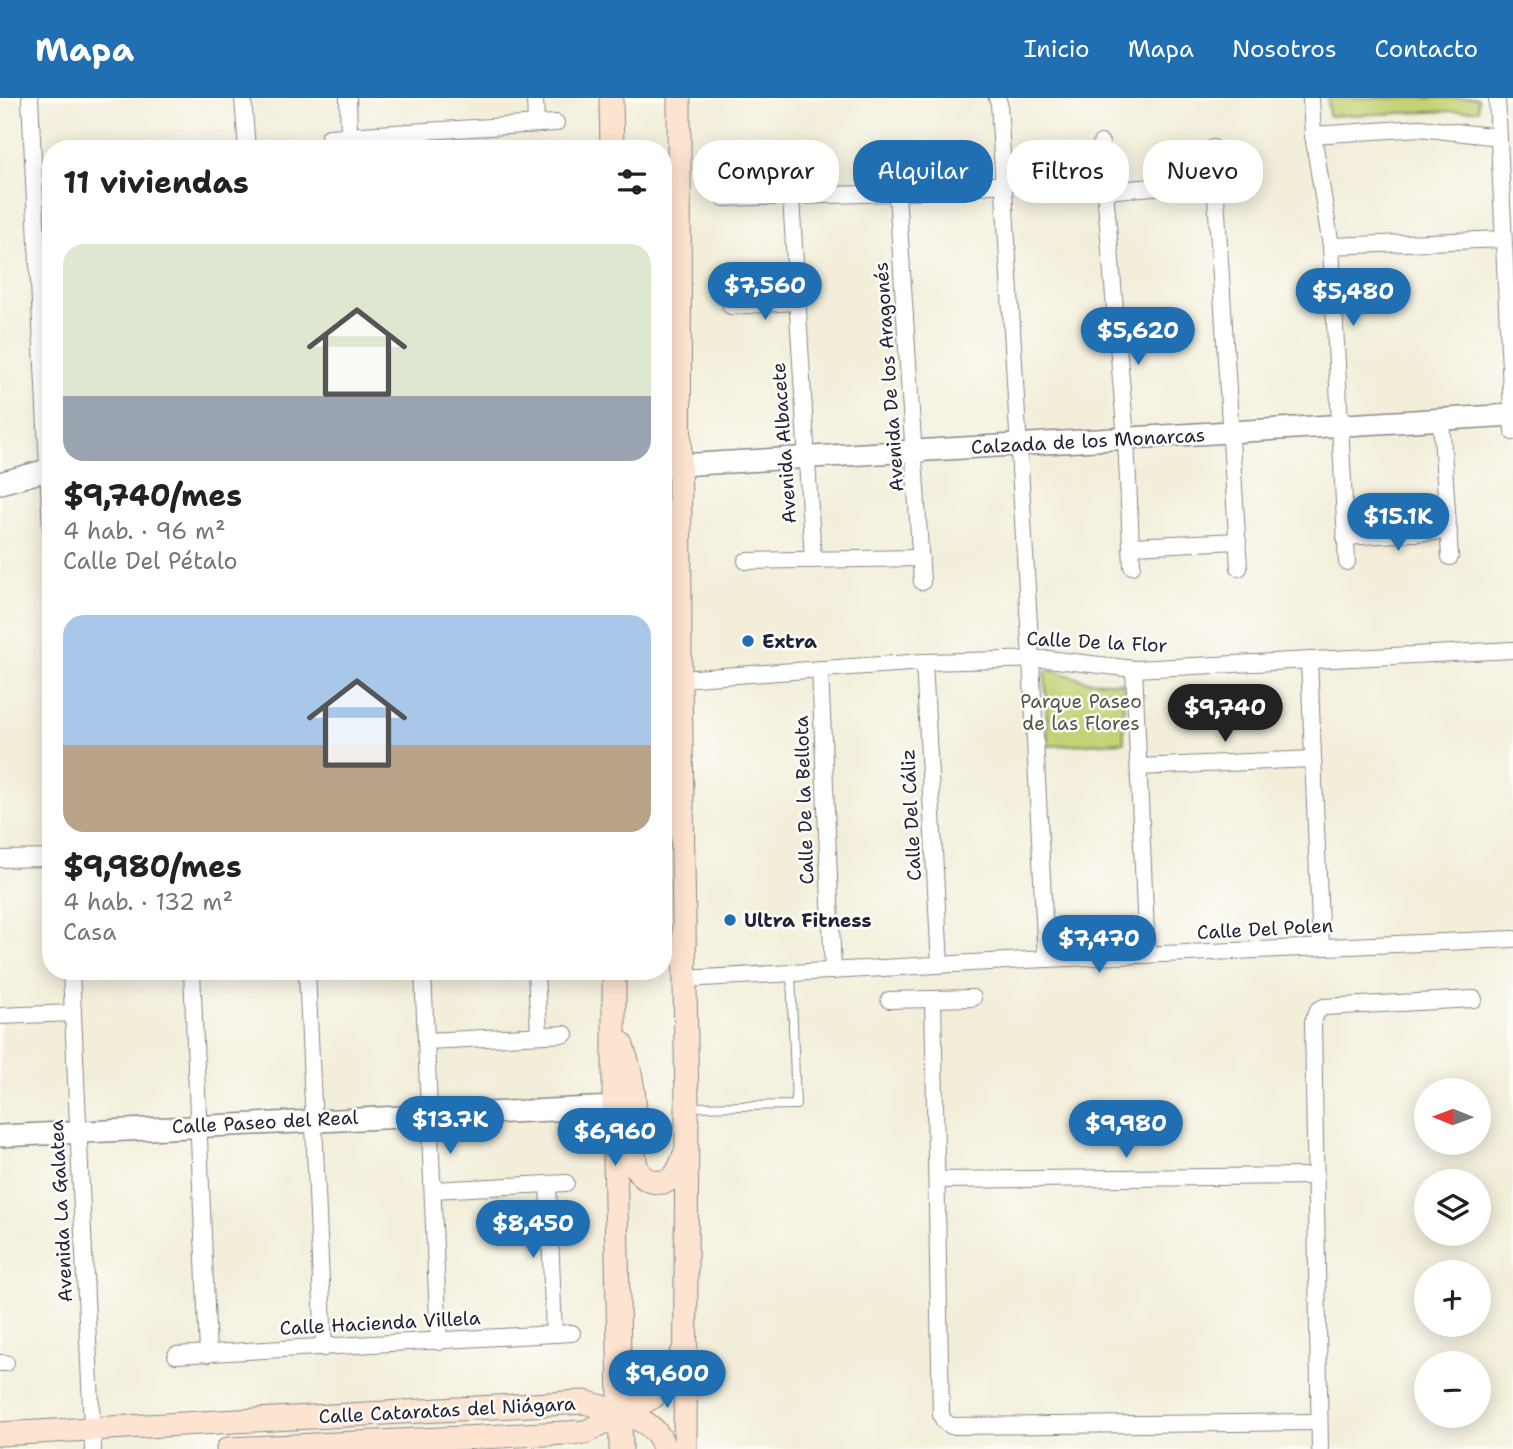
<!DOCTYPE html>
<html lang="es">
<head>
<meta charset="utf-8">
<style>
  body { margin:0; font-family:"Shantell Sans",sans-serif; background:#f6f6f6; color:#222; height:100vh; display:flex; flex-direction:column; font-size:26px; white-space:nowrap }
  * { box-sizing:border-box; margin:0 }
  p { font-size:23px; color:#767676 }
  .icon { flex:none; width:38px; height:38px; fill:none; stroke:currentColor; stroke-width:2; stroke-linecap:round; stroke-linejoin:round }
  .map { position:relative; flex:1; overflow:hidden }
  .side { position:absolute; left:42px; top:42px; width:630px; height:840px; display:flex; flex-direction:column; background:#fff; border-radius:28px; box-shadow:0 4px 18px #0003 }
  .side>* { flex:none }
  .banner { position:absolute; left:693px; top:42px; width:665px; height:63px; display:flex; gap:14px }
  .needle { width:46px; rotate:271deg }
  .controls { position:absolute; left:1414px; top:980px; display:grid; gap:14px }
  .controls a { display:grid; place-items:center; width:77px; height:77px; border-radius:50%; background:#fff; box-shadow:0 4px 18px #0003; font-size:35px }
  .price { position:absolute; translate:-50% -60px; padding:0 16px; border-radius:24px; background:#1f6fb2; color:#fff; font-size:23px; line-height:46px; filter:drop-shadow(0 2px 4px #0008) }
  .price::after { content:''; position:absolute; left:50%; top:42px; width:21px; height:16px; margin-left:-10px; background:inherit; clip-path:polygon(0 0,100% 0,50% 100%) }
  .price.on { background:#222; color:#fff }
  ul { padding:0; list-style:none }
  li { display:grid; align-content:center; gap:14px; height:371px; padding:0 21px }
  li span { display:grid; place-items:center; height:217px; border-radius:21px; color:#555 }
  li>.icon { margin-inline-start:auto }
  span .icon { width:126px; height:126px; fill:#fffc; stroke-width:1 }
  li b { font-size:30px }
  h2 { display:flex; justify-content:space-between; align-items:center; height:84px; padding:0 21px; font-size:30px }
  .tag { padding:0 24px; border-radius:28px; background:#fff; box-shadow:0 4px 18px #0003; font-size:24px; line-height:63px }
  .tag.on { background:#1f6fb2; color:#fff }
  header { display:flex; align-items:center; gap:42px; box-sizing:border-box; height:98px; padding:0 35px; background:#1f6fb2; color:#fff }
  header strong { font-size:33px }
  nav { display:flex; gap:38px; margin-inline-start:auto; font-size:24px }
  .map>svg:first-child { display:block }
  .green { fill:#c3d274; stroke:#727a58; stroke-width:2 }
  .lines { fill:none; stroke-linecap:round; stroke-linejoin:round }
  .service-casing { stroke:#8a888a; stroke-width:10 }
  .minor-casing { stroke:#8a888a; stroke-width:18 }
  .tertiary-casing { stroke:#8a888a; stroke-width:24 }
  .secondary-casing { stroke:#8a888a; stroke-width:25 }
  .service { stroke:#fff; stroke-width:8 }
  .minor { stroke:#fff; stroke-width:16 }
  .tertiary { stroke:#fff; stroke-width:21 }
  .secondary { stroke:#fde4d1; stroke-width:23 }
  .poi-dot { fill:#1f6fb2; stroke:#fdfcf7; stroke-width:2.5 }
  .labels { text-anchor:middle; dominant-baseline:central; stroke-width:5; stroke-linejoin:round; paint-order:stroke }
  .street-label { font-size:19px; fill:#22223b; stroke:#fdfcf7 }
  .poi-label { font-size:19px; font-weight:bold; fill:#22223b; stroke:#fdfcf7; text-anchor:start }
  .park-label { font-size:19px; fill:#52574c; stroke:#fdfcf7 }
</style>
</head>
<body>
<header>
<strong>Mapa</strong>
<nav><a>Inicio</a><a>Mapa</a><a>Nosotros</a><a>Contacto</a></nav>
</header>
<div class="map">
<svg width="1513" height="1351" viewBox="0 0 1513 1351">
  <rect width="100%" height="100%" fill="#fdfcf7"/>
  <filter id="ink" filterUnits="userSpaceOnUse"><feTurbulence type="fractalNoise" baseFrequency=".0143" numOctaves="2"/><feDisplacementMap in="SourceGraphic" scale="14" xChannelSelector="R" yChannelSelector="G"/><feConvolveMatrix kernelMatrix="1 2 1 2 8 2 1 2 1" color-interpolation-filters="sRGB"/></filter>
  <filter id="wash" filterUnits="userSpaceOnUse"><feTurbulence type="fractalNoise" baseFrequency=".00686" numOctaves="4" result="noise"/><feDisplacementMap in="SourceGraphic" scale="28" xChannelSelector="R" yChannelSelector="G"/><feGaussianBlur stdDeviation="1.57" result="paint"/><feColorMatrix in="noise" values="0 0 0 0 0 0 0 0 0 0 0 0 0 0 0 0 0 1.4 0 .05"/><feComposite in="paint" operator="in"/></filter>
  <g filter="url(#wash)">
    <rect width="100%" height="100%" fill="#f2eed9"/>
    <!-- green -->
    <g class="green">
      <path d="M1328 0H1478V12L1329 18Z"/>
      <path d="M1045 573H1054L1088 583 1123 585 1124 644 1048 648Z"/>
    </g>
  </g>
  <g filter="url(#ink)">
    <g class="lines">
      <!-- service casing -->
      <g class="service-casing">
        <path id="service" d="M690 1009 796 1007 791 875"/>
      </g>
      <!-- minor casing -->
      <g class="minor-casing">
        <g id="minor">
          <path d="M30 0 51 432"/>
          <path d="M243 0 247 51"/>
          <path d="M348 0 349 38"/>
          <path d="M535 0 536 26"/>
          <path d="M997 0 999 5 1031 561 1046 861"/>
          <path d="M1311 0 1313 37 1331 148 1347 464"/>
          <path d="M1497 0 1513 334"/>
          <path d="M1313 37 1420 30 1499 39"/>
          <path d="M329 39 556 25"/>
          <path d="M1101 45 1126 341 1132 468"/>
          <path d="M1213 50 1239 470"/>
          <path d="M1104 93 1215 84"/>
          <path d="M897 95 922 484"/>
          <path d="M791 99 813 462"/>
          <path d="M724 100 897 95 1003 86"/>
          <path d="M1331 148 1503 141"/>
          <path d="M731 208 796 204"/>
          <path d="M1441 322 1450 459"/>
          <path d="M1345 439 1449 433"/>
          <path d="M1132 448 1238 443"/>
          <path d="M746 463 921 460"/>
          <path d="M1309 562 1321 849"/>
          <path d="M924 564 940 867"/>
          <path d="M820 571 833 873"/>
          <path d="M1134 571 1147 857"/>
          <path d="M680 581 924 564 1048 561 1134 571 1513 552"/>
          <path d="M1139 669 1313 661"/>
          <path d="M0 761 51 760"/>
          <path d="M71 873 93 1351"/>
          <path d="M192 873 208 1256"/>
          <path d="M307 873 324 1250"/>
          <path d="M423 873 439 1244"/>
          <path d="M536 873 539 936"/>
          <path d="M684 881 1046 861 1513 841"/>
          <path d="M933 901 941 1317 944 1323 951 1328 1319 1324"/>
          <path d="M889 902 973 900"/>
          <path d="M0 918 73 915"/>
          <path d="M427 943 565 936"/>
          <path d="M937 1082 1315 1078"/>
          <path d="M548 1086 554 1236"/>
          <path d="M433 1092 566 1085"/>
          <path d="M176 1257 572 1235"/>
          <path d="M0 1265H6"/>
          <path d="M1320 1351 1313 923 1318 912 1324 909 1474 901"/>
        </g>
      </g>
      <!-- tertiary casing -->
      <g class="tertiary-casing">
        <g id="tertiary">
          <path d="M663 368 1513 317"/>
          <path d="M0 385 51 371"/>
          <path d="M0 1038 614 1009"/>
        </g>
      </g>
      <!-- secondary casing -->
      <g class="secondary-casing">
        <g id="secondary">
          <path d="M611 0 612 51"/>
          <path d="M679 0 680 581 687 1009 685 1351"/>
          <path d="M614 873V1009L621 1351"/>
          <path d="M621 945C630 968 634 990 635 1014 636 1032 630 1058 639 1074 644 1082 654 1085 663 1084 677 1082 680 1068 685 1056"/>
          <path d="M0 1336 585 1304C612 1313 658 1318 664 1351"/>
          <path d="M228 1351 586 1334 653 1299 666 1285 685 1250"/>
        </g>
      </g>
      <!-- service -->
      <use href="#service" class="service"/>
      <!-- minor -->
      <use href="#minor" class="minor"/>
      <!-- tertiary -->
      <use href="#tertiary" class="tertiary"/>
      <!-- secondary -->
      <use href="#secondary" class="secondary"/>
    </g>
  </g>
  <!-- markers -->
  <g class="poi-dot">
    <circle cx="748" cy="543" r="7"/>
    <circle cx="730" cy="822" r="7"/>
  </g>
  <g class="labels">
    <!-- street labels -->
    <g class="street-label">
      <text transform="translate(889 279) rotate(-94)">Avenida De los Aragonés</text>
      <text transform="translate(1088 343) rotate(-3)">Calzada de los Monarcas</text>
      <text transform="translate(784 345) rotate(-94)">Avenida Albacete</text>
      <text transform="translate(1097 544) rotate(3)">Calle De la Flor</text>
      <text transform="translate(804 702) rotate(-92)">Calle De la Bellota</text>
      <text transform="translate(911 717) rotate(-93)">Calle Del Cáliz</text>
      <text transform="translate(1265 831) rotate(-3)">Calle Del Polen</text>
      <text transform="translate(265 1024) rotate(-3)">Calle Paseo del Real</text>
      <text transform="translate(61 1113) rotate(-93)">Avenida La Galatea</text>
      <text transform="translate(380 1225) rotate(-3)">Calle Hacienda Villela</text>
      <text transform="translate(447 1312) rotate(-3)">Calle Cataratas del Niágara</text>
    </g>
    <!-- poi labels -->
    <g class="poi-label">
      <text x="762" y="543">Extra</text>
      <text x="744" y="822">Ultra Fitness</text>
    </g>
    <!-- park labels -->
    <g class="park-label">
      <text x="1081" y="603">Parque Paseo<tspan x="1081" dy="22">de las Flores</tspan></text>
    </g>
  </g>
</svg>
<div class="controls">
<a><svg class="needle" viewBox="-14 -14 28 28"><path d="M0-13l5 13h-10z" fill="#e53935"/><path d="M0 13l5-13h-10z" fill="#767676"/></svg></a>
<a><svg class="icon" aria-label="layers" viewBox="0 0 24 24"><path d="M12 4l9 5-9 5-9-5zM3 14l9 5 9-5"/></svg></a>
<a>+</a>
<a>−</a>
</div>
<b class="price" style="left:765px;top:224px">$7,560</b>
<b class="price" style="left:1353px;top:230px">$5,480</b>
<b class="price" style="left:1138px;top:269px">$5,620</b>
<b class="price" style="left:1398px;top:455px">$15.1K</b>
<b class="price on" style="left:1225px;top:646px">$9,740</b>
<b class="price" style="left:1099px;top:877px">$7,470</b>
<b class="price" style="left:450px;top:1058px">$13.7K</b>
<b class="price" style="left:1126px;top:1062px">$9,980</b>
<b class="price" style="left:615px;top:1070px">$6,960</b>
<b class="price" style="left:533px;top:1162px">$8,450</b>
<b class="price" style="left:667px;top:1312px">$9,600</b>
<div class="banner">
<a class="tag">Comprar</a>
<a class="tag on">Alquilar</a>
<a class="tag">Filtros</a>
<a class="tag">Nuevo</a>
</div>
<section class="side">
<h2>11 viviendas<svg class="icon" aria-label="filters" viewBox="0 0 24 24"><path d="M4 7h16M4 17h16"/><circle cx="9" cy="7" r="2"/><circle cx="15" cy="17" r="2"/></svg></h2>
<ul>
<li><span style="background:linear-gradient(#dfe7d0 70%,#9aa5b1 0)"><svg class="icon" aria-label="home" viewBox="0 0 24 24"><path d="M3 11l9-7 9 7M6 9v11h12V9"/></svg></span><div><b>$9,740/mes</b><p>4 hab. · 96 m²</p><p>Calle Del Pétalo</p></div></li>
<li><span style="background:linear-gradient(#a9c7e8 60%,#b9a48a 0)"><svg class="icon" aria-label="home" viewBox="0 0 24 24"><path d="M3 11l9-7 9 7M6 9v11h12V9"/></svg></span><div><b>$9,980/mes</b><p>4 hab. · 132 m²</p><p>Casa</p></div></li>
</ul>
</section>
</div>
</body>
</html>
